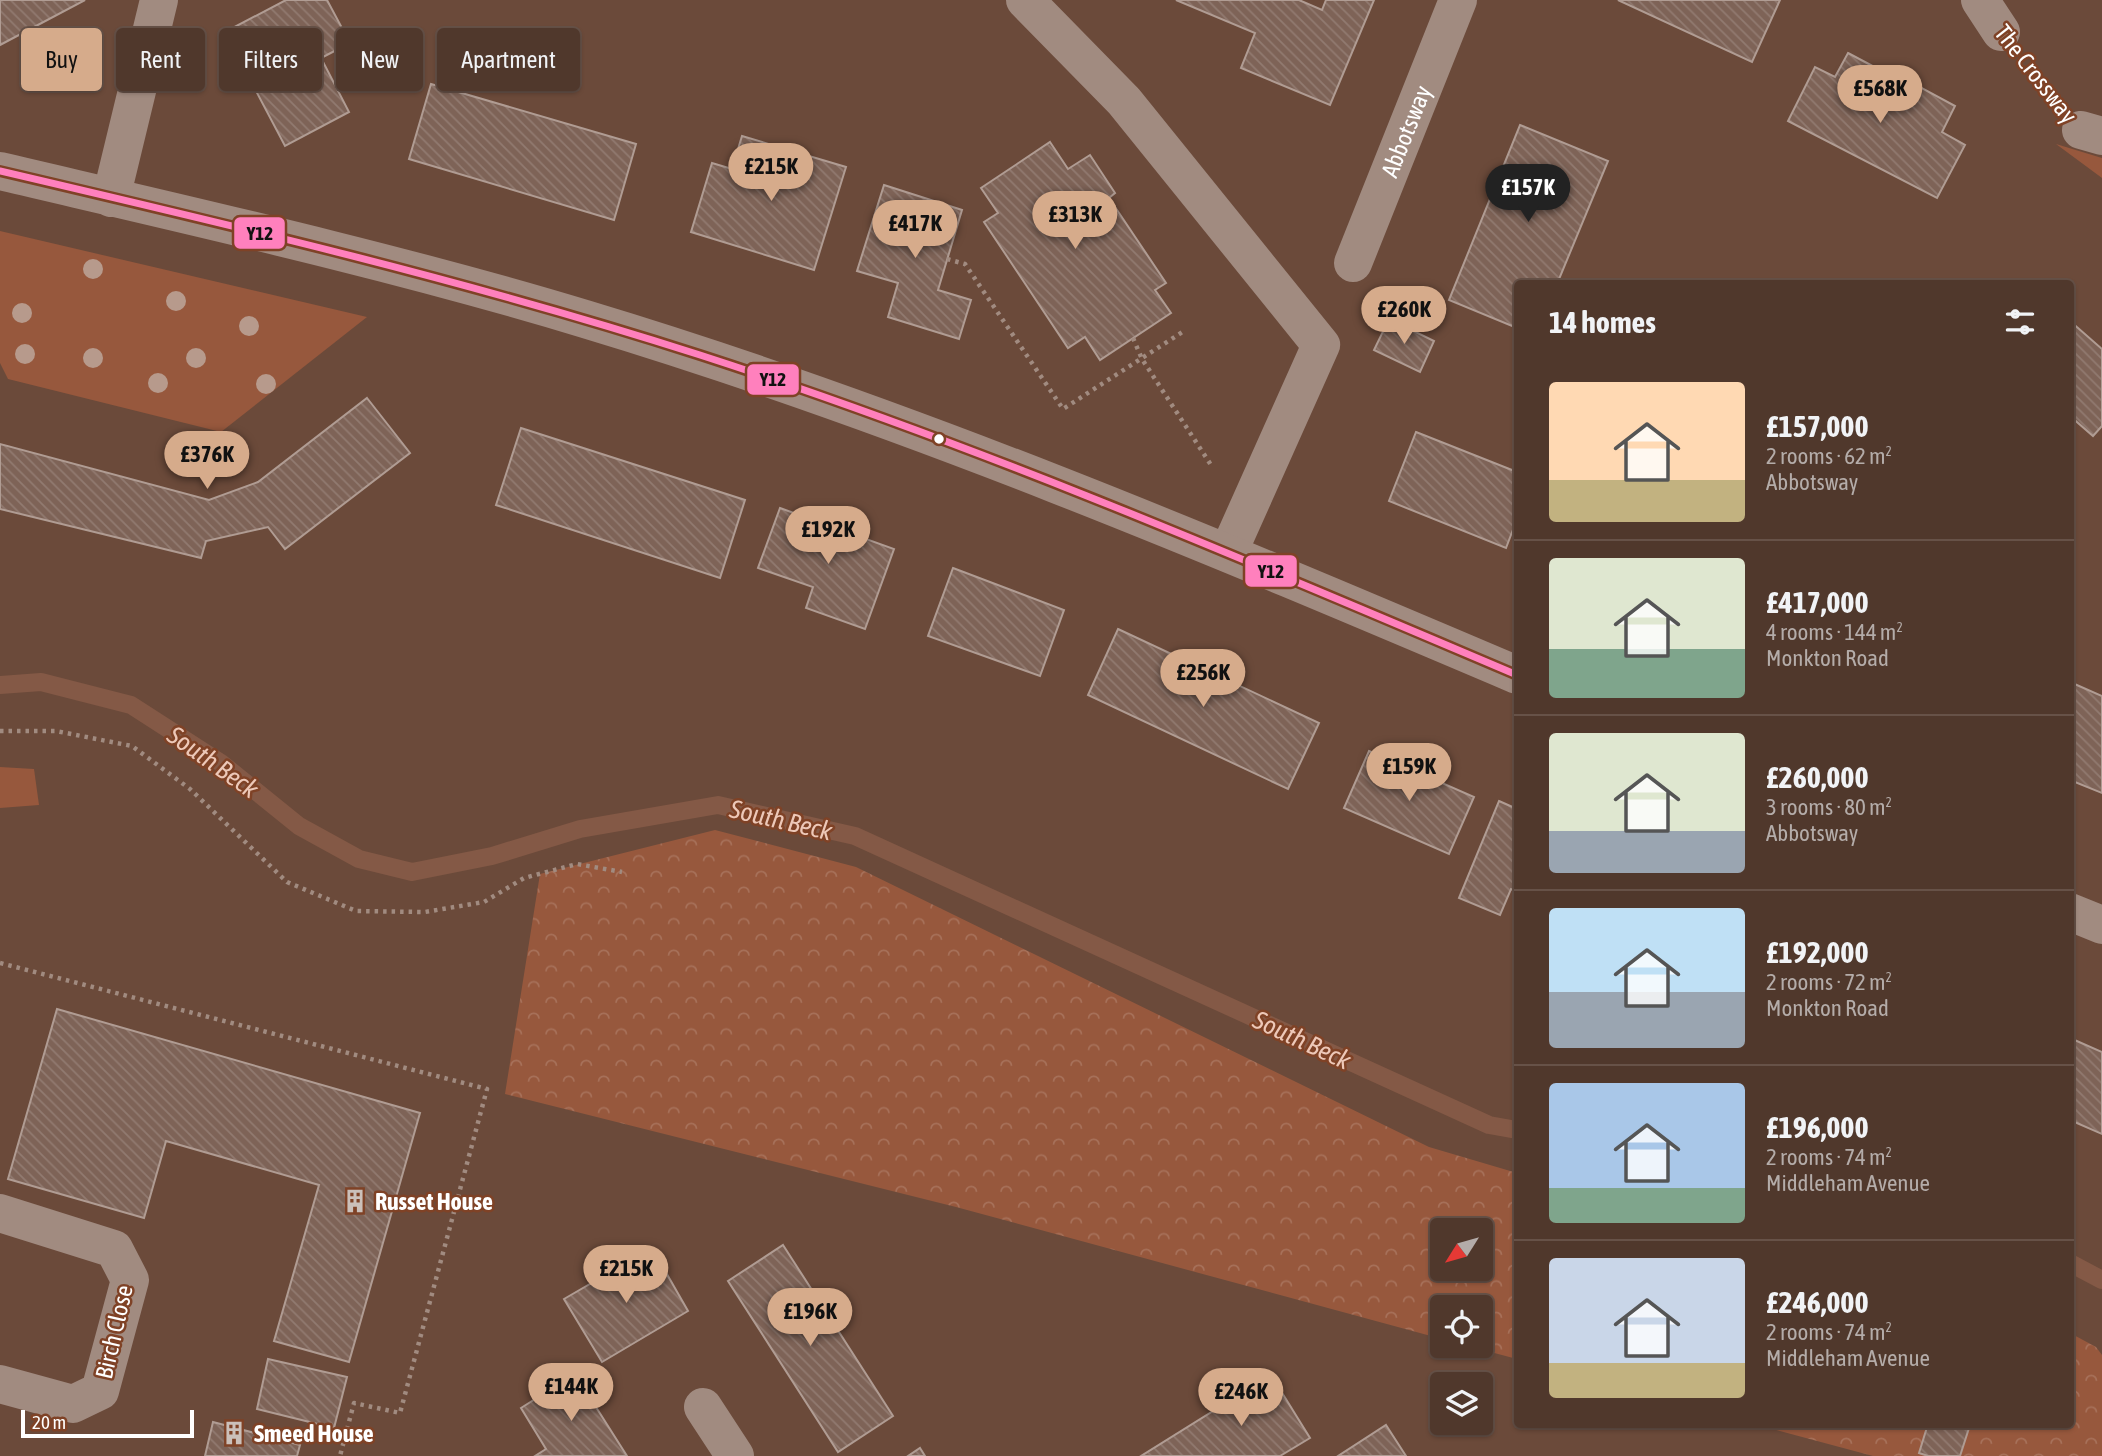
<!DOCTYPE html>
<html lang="en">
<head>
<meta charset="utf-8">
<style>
  body { margin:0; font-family:"Asap Condensed",sans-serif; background:#563f34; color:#f1f3f6; height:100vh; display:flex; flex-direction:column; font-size:26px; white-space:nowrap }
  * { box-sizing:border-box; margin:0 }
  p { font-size:23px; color:#b4aca9 }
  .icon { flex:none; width:38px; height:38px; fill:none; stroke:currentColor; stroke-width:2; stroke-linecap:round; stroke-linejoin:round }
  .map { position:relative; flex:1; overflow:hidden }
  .sheet { position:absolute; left:1514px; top:280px; width:560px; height:1148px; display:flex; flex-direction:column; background:#50382c; border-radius:7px; box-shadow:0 2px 5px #0004,0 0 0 2px #675248 }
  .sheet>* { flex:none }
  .top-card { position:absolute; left:21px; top:28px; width:665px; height:63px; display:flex; gap:14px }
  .needle { width:46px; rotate:233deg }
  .tools { position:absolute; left:1430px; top:1218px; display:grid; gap:14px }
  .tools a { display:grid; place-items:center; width:63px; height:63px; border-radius:7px; background:#50382c; box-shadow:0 2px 5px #0004,0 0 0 2px #675248; font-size:35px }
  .scale { position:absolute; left:21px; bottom:18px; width:173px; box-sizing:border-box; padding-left:7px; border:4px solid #fff; border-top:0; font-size:19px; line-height:24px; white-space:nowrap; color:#fff; -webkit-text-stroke:5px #7f4226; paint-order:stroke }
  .price { position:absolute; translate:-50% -60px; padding:0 16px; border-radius:24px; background:#d6ab8b; color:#111; font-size:23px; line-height:46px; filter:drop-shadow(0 2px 4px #0008) }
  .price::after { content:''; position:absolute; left:50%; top:42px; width:21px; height:16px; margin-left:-10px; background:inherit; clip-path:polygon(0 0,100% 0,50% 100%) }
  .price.active { background:#222; color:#fff }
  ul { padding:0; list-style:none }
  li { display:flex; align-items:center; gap:21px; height:175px; padding:0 35px }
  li+li { border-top:2px solid #675248 }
  li span { display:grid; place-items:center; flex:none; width:196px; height:140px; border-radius:7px; color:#555 }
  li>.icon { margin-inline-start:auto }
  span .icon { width:84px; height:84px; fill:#fffc; stroke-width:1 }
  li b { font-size:30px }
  h2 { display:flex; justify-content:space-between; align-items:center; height:84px; padding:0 35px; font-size:30px }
  .chip { padding:0 24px; border-radius:7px; background:#50382c; box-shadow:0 2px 5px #0004,0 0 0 2px #675248; font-size:24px; line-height:63px }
  .chip.active { background:#d6ab8b; color:#111 }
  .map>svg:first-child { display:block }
  .grass { fill:#97583d }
  .park { fill:url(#park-crowns); fill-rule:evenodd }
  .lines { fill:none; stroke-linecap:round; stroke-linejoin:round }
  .stream { stroke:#845946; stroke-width:18 }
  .building { fill:url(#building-back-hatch); stroke:#b09c93; stroke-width:2 }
  .path { stroke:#a18b80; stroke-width:4.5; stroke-dasharray:3.5 5; stroke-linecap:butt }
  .minor { stroke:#a18b80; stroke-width:38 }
  .bus-1-casing { stroke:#7f4226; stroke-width:12 }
  .bus-1 { stroke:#ff80bd; stroke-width:7 }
  .tree { fill:#b79a8c }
  .bus-dot { fill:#fff; stroke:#7f4226; stroke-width:2.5 }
  .labels { text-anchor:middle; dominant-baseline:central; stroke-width:5; stroke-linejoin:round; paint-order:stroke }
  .street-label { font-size:24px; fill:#fff; stroke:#7f4226 }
  .poi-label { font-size:24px; font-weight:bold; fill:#fff; stroke:#7f4226; text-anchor:start }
  .water-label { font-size:26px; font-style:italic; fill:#edc8b8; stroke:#7f4226 }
  .line-badge { stroke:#7f4226; stroke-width:2.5 }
  .pale-badge-label { font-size:19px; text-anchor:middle; font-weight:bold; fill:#111 }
</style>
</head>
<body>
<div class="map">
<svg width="2102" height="1456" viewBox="0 0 2102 1456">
  <defs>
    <pattern id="park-crowns" width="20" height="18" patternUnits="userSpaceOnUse" patternTransform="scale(1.75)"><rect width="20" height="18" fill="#97583d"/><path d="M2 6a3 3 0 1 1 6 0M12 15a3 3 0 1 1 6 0" fill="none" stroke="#a7715a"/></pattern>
    <pattern id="building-back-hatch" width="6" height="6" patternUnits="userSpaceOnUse" patternTransform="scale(1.75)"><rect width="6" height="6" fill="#7e6357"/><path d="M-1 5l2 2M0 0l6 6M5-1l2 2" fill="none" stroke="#917a70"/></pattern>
  </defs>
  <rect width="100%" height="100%" fill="#6b4a3a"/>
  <!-- grass -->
  <g class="grass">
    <path d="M2056 144 2102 158V178Z"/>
    <path d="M0 231 367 317 221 432 8 379 0 363Z"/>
    <path d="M0 767 34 769 39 805 0 808Z"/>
  </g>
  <!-- park -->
  <g class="park">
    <path d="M715 830 856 867 1429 1147 1517 1173V1359L1468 1346H1480V1307H1442V1339L956 1207 505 1094 540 874ZM1442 1230H1480V1269H1442Z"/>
    <path d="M2070 1333 2096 1347 2102 1355V1456H1873L1758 1425 2070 1424Z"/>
  </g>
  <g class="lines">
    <!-- stream -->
    <g class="stream">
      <path d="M0 685 41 682 131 705 221 763 299 826 359 859 412 872 492 856 580 829 718 805 855 836 1489 1125 1517 1130"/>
      <path d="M2070 1263 2102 1280"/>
    </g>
  </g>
  <!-- building -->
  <g class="building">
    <path d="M0 0H85L0 45Z"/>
    <path d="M286 0H327L350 43 321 58 349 112 285 146 225 32Z"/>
    <path d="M1176 0H1299L1322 10 1326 0H1374L1330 105 1241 68 1255 33Z"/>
    <path d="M1618 0H1780L1752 62Z"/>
    <path d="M1848 53 1882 71 1873 88 1910 106 1920 87 1955 106 1942 132 1965 145 1937 198 1788 121 1815 67 1835 77Z"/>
    <path d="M431 84 636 144 614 220 409 159Z"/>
    <path d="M1520 125 1608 161 1557 284H1517V328L1449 300Z"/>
    <path d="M742 136 846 167 814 270 691 232 712 163 732 169Z"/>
    <path d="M1050 142 1068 169 1090 155 1115 193 1109 198 1166 283 1155 290 1171 313 1100 360 1085 337 1068 348 984 222 998 213 981 188Z"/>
    <path d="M884 185 962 210 938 290 971 300 959 339 888 317 898 283 857 271Z"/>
    <path d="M1389 319 1434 341 1420 372 1374 350Z"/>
    <path d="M2070 321 2102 349V426L2093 436 2070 416Z"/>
    <path d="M367 398 410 453 285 549 268 527 206 541 201 558 0 509V444L209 500 258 482Z"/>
    <path d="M521 428 745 500 720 578 496 505Z"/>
    <path d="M1416 432 1517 472V519L1506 548 1389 501Z"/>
    <path d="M780 508 894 549 865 629 806 608 813 587 758 568Z"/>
    <path d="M953 568 1064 610 1040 676 928 636Z"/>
    <path d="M1118 629 1319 723 1288 789 1088 695Z"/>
    <path d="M2070 682 2102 696V793L2070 780Z"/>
    <path d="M1369 751 1474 797 1449 854 1344 808Z"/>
    <path d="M1499 801 1517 809V892L1511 889 1500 915 1459 898Z"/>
    <path d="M57 1009 420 1113 349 1362 274 1341 319 1185 166 1141 144 1218 8 1179Z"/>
    <path d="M2070 1038 2102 1052V1134L2070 1120Z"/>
    <path d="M783 1245 893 1416 838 1452 728 1281Z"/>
    <path d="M652 1248 688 1311 602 1362 564 1299Z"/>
    <path d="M268 1359 347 1377 334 1428 257 1409Z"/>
    <path d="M575 1374 627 1456H535L546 1449 521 1408Z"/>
    <path d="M1271 1375 1310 1438 1280 1456H1141Z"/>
    <path d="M213 1422 300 1445 297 1456H205Z"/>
    <path d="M1928 1424 1970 1425 1960 1456H1928L1919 1453Z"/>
    <path d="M1386 1425 1406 1456H1338Z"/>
    <path d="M920 1448 925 1456H908Z"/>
  </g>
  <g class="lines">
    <!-- path -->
    <g class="path">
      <path d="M2033 71 2049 91"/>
      <path d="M947 259 965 264 1063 409 1184 331"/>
      <path d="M1133 338 1142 359 1211 465"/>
      <path d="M0 731H56L132 746 190 789 287 882 356 911 425 912 484 902 524 878 577 864 622 872"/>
      <path d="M0 963 487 1089 400 1413 354 1403 340 1456"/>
    </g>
    <!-- minor -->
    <g class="minor">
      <path d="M1025 0 1124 101 1321 345 1228 553"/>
      <path d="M1980 0 2001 32"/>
      <path d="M2081 130 2102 136"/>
      <path d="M0 171C196 217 393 261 585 319 904 415 1211 545 1517 675"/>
      <path d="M111 198 159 0"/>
      <path id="s1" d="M1353 263 1458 0"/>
      <path d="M2070 912 2102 925"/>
      <path d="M0 1213 114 1249 130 1280 100 1391 73 1404 0 1384"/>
      <path d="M703 1407 735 1456"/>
    </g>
    <!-- bus-1 casing -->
    <g class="bus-1-casing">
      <path id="bus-1" d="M0 171C235 226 470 281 700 355 979 445 1248 561 1517 675"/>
    </g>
    <!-- bus-1 -->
    <use href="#bus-1" class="bus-1"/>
  </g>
  <!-- trees -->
  <g class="tree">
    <circle cx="93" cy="269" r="10"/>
    <circle cx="176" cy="301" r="10"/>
    <circle cx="22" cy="313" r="10"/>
    <circle cx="249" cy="326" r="10"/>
    <circle cx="25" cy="354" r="10"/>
    <circle cx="93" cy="358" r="10"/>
    <circle cx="196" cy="358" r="10"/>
    <circle cx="158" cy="383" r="10"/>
    <circle cx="266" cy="384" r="10"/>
  </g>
  <!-- icons -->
  <defs>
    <g id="building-bare" transform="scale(1.89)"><path d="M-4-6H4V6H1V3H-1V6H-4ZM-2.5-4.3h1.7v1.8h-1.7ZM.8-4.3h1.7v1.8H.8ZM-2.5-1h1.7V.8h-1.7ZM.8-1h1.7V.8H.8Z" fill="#cbc0ba" stroke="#7f4226" stroke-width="2.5" paint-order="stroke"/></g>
  </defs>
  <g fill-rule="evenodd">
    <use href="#building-bare" x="355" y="1201"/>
    <use href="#building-bare" x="234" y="1433"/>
  </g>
  <!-- markers -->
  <circle class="bus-dot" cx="939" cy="439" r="6"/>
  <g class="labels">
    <!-- street labels -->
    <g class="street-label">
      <text transform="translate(2036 74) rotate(52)">The Crossway</text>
      <text stroke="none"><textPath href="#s1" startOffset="142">Abbotsway</textPath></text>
      <text transform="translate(114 1332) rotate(-77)">Birch Close</text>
    </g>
    <!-- poi labels -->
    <g class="poi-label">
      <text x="375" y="1201">Russet House</text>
      <text x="254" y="1433">Smeed House</text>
    </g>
    <!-- water labels -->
    <g class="water-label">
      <text transform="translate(213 762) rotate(35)">South Beck</text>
      <text transform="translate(781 820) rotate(13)">South Beck</text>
      <text transform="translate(1302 1040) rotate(25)">South Beck</text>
    </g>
  </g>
  <g class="line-badge">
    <rect x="233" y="216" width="53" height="34" rx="7" fill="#ff80bd"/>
    <rect x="746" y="363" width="54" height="33" rx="7" fill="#ff80bd"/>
    <rect x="1244" y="554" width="54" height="34" rx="7" fill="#ff80bd"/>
  </g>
  <g class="pale-badge-label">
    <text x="260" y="240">Y12</text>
    <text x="773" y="386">Y12</text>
    <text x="1271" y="578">Y12</text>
  </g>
</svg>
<div class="tools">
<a><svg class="needle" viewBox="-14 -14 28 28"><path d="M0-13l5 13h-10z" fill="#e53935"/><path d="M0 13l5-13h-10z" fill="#b4aca9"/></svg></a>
<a><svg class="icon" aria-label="locate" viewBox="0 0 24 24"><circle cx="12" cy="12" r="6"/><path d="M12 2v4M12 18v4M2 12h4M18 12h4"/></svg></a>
<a><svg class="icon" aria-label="layers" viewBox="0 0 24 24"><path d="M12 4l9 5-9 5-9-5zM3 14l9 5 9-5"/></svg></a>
</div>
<div class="scale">20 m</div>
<b class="price" style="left:1880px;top:125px">£568K</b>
<b class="price" style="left:771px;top:203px">£215K</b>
<b class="price active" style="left:1528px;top:224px">£157K</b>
<b class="price" style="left:1075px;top:251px">£313K</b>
<b class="price" style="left:915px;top:260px">£417K</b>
<b class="price" style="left:1404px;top:346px">£260K</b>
<b class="price" style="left:207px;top:491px">£376K</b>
<b class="price" style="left:828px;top:566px">£192K</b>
<b class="price" style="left:1203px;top:709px">£256K</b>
<b class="price" style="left:1409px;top:803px">£159K</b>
<b class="price" style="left:626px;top:1305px">£215K</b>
<b class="price" style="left:810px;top:1348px">£196K</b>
<b class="price" style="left:571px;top:1423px">£144K</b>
<b class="price" style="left:1241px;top:1428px">£246K</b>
<div class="top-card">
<a class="chip active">Buy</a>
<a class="chip">Rent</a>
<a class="chip">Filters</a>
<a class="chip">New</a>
<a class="chip">Apartment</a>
</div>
<section class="sheet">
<h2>14 homes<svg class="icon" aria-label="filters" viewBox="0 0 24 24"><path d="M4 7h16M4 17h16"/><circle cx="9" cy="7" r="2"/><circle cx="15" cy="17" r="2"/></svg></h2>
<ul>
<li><span style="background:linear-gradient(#ffd9b3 70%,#c2b280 0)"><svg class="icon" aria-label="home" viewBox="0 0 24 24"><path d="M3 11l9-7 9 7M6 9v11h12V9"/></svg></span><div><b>£157,000</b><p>2 rooms · 62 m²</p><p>Abbotsway</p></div></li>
<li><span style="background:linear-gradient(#dfe7d0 65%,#7fa58c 0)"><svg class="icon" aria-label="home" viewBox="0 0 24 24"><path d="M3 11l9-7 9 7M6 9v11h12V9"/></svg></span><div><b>£417,000</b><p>4 rooms · 144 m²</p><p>Monkton Road</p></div></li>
<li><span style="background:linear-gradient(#dfe7d0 70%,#9aa5b1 0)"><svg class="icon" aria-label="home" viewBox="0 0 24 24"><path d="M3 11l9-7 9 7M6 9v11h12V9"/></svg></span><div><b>£260,000</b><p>3 rooms · 80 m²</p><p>Abbotsway</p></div></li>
<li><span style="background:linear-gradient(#bfe0f5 60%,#9aa5b1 0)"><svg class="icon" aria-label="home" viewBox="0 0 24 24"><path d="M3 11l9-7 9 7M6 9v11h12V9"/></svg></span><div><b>£192,000</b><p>2 rooms · 72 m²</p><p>Monkton Road</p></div></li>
<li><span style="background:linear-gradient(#a9c7e8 75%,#7fa58c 0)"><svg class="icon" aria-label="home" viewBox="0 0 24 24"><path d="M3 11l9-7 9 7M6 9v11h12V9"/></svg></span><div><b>£196,000</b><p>2 rooms · 74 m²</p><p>Middleham Avenue</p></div></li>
<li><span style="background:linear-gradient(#c9d6e8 75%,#c2b280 0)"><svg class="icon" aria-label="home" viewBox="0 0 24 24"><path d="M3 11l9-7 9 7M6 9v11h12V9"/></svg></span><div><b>£246,000</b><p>2 rooms · 74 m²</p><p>Middleham Avenue</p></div></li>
</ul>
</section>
</div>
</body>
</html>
